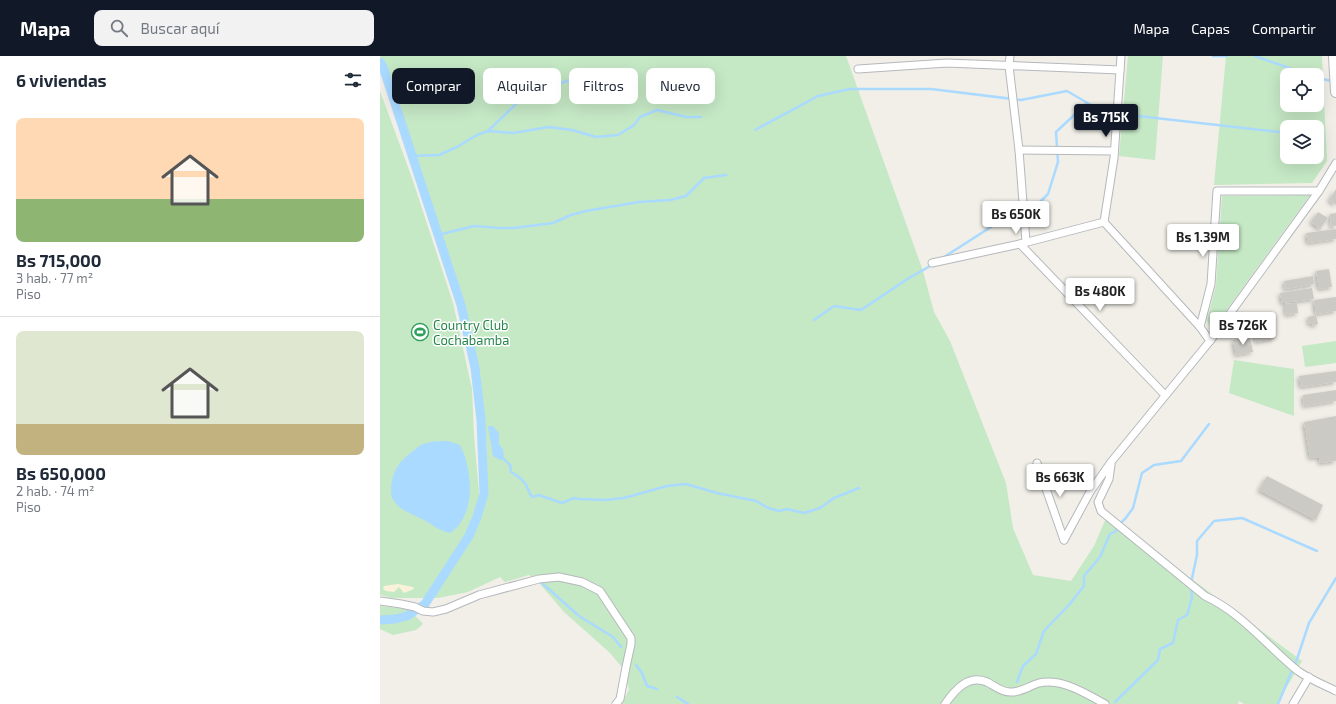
<!DOCTYPE html>
<html lang="es">
<head>
<meta charset="utf-8">
<style>
  body { margin:0; font-family:"Exo 2",sans-serif; background:#f2f2f3; color:#1f2937; height:100vh; display:flex; flex-direction:column; font-size:15px; white-space:nowrap }
  * { box-sizing:border-box; margin:0 }
  p { font-size:13px; color:#747a83 }
  .icon { flex:none; width:22px; height:22px; fill:none; stroke:currentColor; stroke-width:2; stroke-linecap:round; stroke-linejoin:round }
  .map { position:relative; flex:1; overflow:hidden }
  .panel { display:flex; flex-direction:column; background:#fff; width:380px }
  .panel>* { flex:none }
  .banner { position:absolute; left:12px; top:12px; width:380px; height:36px; display:flex; gap:8px }
  .fabs { position:absolute; left:900px; top:12px; display:grid; gap:8px }
  .fabs a { display:grid; place-items:center; width:44px; height:44px; border-radius:8px; background:#fff; box-shadow:0 4px 16px #0002; font-size:20px }
  .price { position:absolute; translate:-50% -34px; padding:0 9px; border-radius:4px; background:#fff; color:#222; font-size:13px; line-height:26px; filter:drop-shadow(0 1px 2px #0008) }
  .price::after { content:''; position:absolute; left:50%; top:24px; width:12px; height:9px; margin-left:-6px; background:inherit; clip-path:polygon(0 0,100% 0,50% 100%) }
  .price.selected { background:#111827; color:#fff }
  ul { padding:0; list-style:none }
  li { display:grid; align-content:center; gap:8px; height:212px; padding:0 16px }
  li+li { border-top:1px solid #e0e1e3 }
  li span { display:grid; place-items:center; height:124px; border-radius:8px; color:#555 }
  li>.icon { margin-inline-start:auto }
  span .icon { width:72px; height:72px; fill:#fffc; stroke-width:1 }
  li b { font-size:17px }
  h2 { display:flex; justify-content:space-between; align-items:center; height:48px; padding:0 16px; font-size:17px }
  .tag { padding:0 14px; border-radius:8px; background:#fff; box-shadow:0 4px 16px #0002; font-size:14px; line-height:36px }
  .tag.selected { background:#111827; color:#fff }
  header { display:flex; align-items:center; gap:24px; box-sizing:border-box; height:56px; padding:0 20px; background:#111827; color:#fff }
  header strong { font-size:19px }
  nav { display:flex; gap:22px; margin-inline-start:auto; font-size:14px }
  .search { width:280px; height:36px; background:#f2f2f3; display:flex; align-items:center; gap:10px; box-sizing:border-box; padding:0 14px; border-radius:8px; color:#747a83; font-size:15px }
  main { display:flex; flex:1; min-height:0 }
  .map>svg:first-child { display:block }
  .green { fill:#c5e8c5; fill-rule:evenodd }
  .sand { fill:#fbf3d9 }
  .water { fill:#aadaff }
  .lines { fill:none; stroke-linecap:round; stroke-linejoin:round }
  .stream { stroke:#aadaff; stroke-width:2.5 }
  .canal { stroke:#aadaff; stroke-width:9 }
  .building { fill:#cccac5; filter:url(#shadow) }
  .street-casing { stroke:#b5b8bc; stroke-width:9 }
  .secondary-casing { stroke:#b6babf; stroke-width:12 }
  .street { stroke:#fff; stroke-width:7 }
  .secondary { stroke:#fff; stroke-width:10 }
  .labels { text-anchor:middle; dominant-baseline:central; stroke-width:3; stroke-linejoin:round; paint-order:stroke }
  .leisure-label { font-size:13px; fill:#27864d; stroke:#fff; text-anchor:start }
</style>
</head>
<body>
<header>
<strong>Mapa</strong>
<div class="search"><svg class="icon" aria-label="search" viewBox="0 0 24 24"><circle cx="10" cy="10" r="6"/><path d="M15 15l6 6"/></svg>Buscar aquí</div>
<nav><a>Mapa</a><a>Capas</a><a>Compartir</a></nav>
</header>
<main>
<section class="panel">
<h2>6 viviendas<svg class="icon" aria-label="filters" viewBox="0 0 24 24"><path d="M4 7h16M4 17h16"/><circle cx="9" cy="7" r="2"/><circle cx="15" cy="17" r="2"/></svg></h2>
<ul>
<li><span style="background:linear-gradient(#ffd9b3 65%,#8fb573 0)"><svg class="icon" aria-label="home" viewBox="0 0 24 24"><path d="M3 11l9-7 9 7M6 9v11h12V9"/></svg></span><div><b>Bs 715,000</b><p>3 hab. · 77 m²</p><p>Piso</p></div></li>
<li><span style="background:linear-gradient(#dfe7d0 75%,#c2b280 0)"><svg class="icon" aria-label="home" viewBox="0 0 24 24"><path d="M3 11l9-7 9 7M6 9v11h12V9"/></svg></span><div><b>Bs 650,000</b><p>2 hab. · 74 m²</p><p>Piso</p></div></li>
</ul>
</section>
<div class="map">
<svg width="956" height="648" viewBox="0 0 956 648">
  <defs>
    <filter id="shadow"><feDropShadow dx="-2" dy="2" stdDeviation="2" flood-color="#0004"/></filter>
  </defs>
  <rect width="100%" height="100%" fill="#f1efe8"/>
  <!-- green -->
  <g class="green">
    <path d="M0 0H466L543 215 554 256 570 285 626 427 633 472 653 519 691 525 714 490 727 460 922 605 897 648H864L859 645 858 648H242L249 633 242 611 229 596 184 556 160 528 149 519 125 526 120 521 88 536 58 542H12L0 539V35L32 122 73 247 92 333 94 380 101 459 106 440 107 395 98 311 84 248 7 11Z"/>
    <path d="M748 0H783L775 104 739 100Z"/>
    <path d="M846 0H942L947 105 932 127 834 129ZM907 19H937V49H907ZM907 71H937V101H907Z"/>
    <path d="M930 139 832 274 827 265 836 229 842 140Z"/>
    <path d="M956 285V307L925 311 922 290Z"/>
    <path d="M854 304 914 313V360L849 337Z"/>
    <path d="M0 550 29 553 43 568 36 574 13 579 0 573Z"/>
  </g>
  <!-- sand -->
  <path class="sand" d="M18 528 33 531 34 533 24 537 19 531 14 536 6 535 3 533 4 530Z"/>
  <!-- water -->
  <g class="water">
    <path d="M108 370H113L119 377V388L123 393 124 403 120 404 113 400Z"/>
    <path d="M68 385 80 389C83 395 86 402 87 409 93 432 91 463 70 477 59 475 52 468 42 463 32 458 21 455 14 445 8 438 12 417 18 410 21 404 35 393 41 389 49 385 60 385 68 385Z"/>
  </g>
  <g class="lines">
    <!-- stream -->
    <g class="stream">
      <path d="M833 0H847"/>
      <path d="M875 0 929 19"/>
      <path d="M937 22 952 25"/>
      <path d="M375 74 438 40 470 33H551L641 44 687 35 723 56 907 77"/>
      <path d="M108 75 137 47 152 43 175 30 186 25 215 26 232 22"/>
      <path d="M32 100 59 99 77 91 97 79 108 75 133 77 169 71 192 74 216 81 238 79 254 69 260 61 277 54 306 61H321"/>
      <path d="M58 179 94 170 119 172H134L173 167 191 159 206 155 259 146 290 144 306 140 324 122 346 119"/>
      <path d="M561 203 614 169 660 146 668 138 678 106 676 76 707 47"/>
      <path d="M434 264 454 250 481 254 529 222 552 209"/>
      <path d="M124 403 130 409 131 416C136 419 143 423 146 429 148 432 149 437 152 441L159 439 182 447 194 442 199 443 225 444 244 442 287 430 306 428 337 437 376 445 388 452 399 455 407 453 424 457 440 452 454 442 479 432"/>
      <path d="M811 527 817 499V485L834 465 862 462 937 495"/>
      <path d="M163 528 199 560 233 581 241 591"/>
      <path d="M256 609 262 617 267 630 277 633"/>
      <path d="M637 626 643 610 656 598 664 575 689 549 704 530V520L720 501 730 478 736 475V471L745 463 753 452 762 417 774 409 801 405 829 368"/>
      <path d="M297 641 308 648"/>
      <path d="M735 646 778 604 780 593 793 587 798 564 807 559 812 542 811 532"/>
      <path d="M898 648 917 603 929 567 956 522"/>
    </g>
    <!-- canal -->
    <path class="canal" d="M0 6 3 11 81 249 95 312 101 364 104 438 97 461 89 480 45 548 27 560 15 563 0 564"/>
  </g>
  <!-- building -->
  <g class="building">
    <path d="M956 133V149L949 144Z"/>
    <path d="M938 156 948 162 940 173 931 166Z"/>
    <path d="M956 157V170L951 171 950 158Z"/>
    <path d="M956 173V183L928 187 926 177Z"/>
    <path d="M949 213 952 231 939 233 936 215Z"/>
    <path d="M933 220 934 228 905 233 904 225Z"/>
    <path d="M932 232 934 243 902 247 900 237Z"/>
    <path d="M956 241V255L936 258 934 244Z"/>
    <path d="M917 247 918 257 906 259 905 248Z"/>
    <path d="M936 259 938 268 933 270 932 267 929 268 928 261Z"/>
    <path d="M892 267 894 283 876 286 873 270Z"/>
    <path d="M870 281 873 296 856 299 853 284Z"/>
    <path d="M956 315V326L921 331 919 320Z"/>
    <path d="M956 334V345L924 350 923 339Z"/>
    <path d="M956 360V405L940 407 939 401 930 402 924 366Z"/>
    <path d="M887 420 943 449 936 464 879 434Z"/>
  </g>
  <g class="lines">
    <!-- street casing -->
    <g class="street-casing">
      <g id="street">
        <path d="M630 0 629 10 639 94 646 186"/>
        <path d="M478 13 567 7 740 14"/>
        <path d="M639 94 734 95"/>
        <path d="M724 166 734 102 741 0"/>
        <path d="M724 166 820 271 830 285"/>
        <path d="M640 188 785 339"/>
        <path d="M552 207 640 188 724 166"/>
        <path d="M820 271 831 228 837 135H939"/>
        <path d="M657 407 684 484"/>
        <path d="M731 409 729 423 718 446 721 455 825 540C862 557 887 590 918 615 929 623 944 629 956 635"/>
        <path d="M684 484 710 436 731 406 830 285 939 135 956 107"/>
        <path d="M0 545 21 548 35 551 43 555 53 556 66 553 99 539 159 523 179 521 202 526 220 535 251 582V588L246 611 240 643 236 648"/>
        <path d="M565 648C575 634 588 618 607 626 615 630 621 636 630 636 640 637 649 630 659 627 682 622 705 637 725 648"/>
        <path d="M913 648 929 621"/>
      </g>
    </g>
    <!-- secondary casing -->
    <g class="secondary-casing">
      <path id="secondary" d="M954 0 956 36"/>
    </g>
    <!-- street -->
    <use href="#street" class="street"/>
    <!-- secondary -->
    <use href="#secondary" class="secondary"/>
  </g>
  <!-- icons -->
  <defs>
    <g id="stadium-ring" transform="scale(0.9)"><circle r="9.5" fill="#fff" stroke="#2e9e5b" stroke-width="1.5"/><path d="M0-5a6.5 5 0 1 0 0 10a6.5 5 0 1 0 0-10ZM-3.5-1.8h7v3.6h-7Z" fill="#2e9e5b"/></g>
  </defs>
  <g fill-rule="evenodd">
    <use href="#stadium-ring" x="40" y="276"/>
  </g>
  <g class="labels">
    <!-- leisure labels -->
    <g class="leisure-label">
      <text x="53" y="269">Country Club<tspan x="53" dy="15">Cochabamba</tspan></text>
    </g>
  </g>
</svg>
<div class="fabs">
<a><svg class="icon" aria-label="locate" viewBox="0 0 24 24"><circle cx="12" cy="12" r="6"/><path d="M12 2v4M12 18v4M2 12h4M18 12h4"/></svg></a>
<a><svg class="icon" aria-label="layers" viewBox="0 0 24 24"><path d="M12 4l9 5-9 5-9-5zM3 14l9 5 9-5"/></svg></a>
</div>
<b class="price selected" style="left:726px;top:82px">Bs 715K</b>
<b class="price" style="left:636px;top:179px">Bs 650K</b>
<b class="price" style="left:823px;top:202px">Bs 1.39M</b>
<b class="price" style="left:720px;top:256px">Bs 480K</b>
<b class="price" style="left:863px;top:290px">Bs 726K</b>
<b class="price" style="left:680px;top:442px">Bs 663K</b>
<div class="banner">
<a class="tag selected">Comprar</a>
<a class="tag">Alquilar</a>
<a class="tag">Filtros</a>
<a class="tag">Nuevo</a>
</div>
</div>
</main>
</body>
</html>
